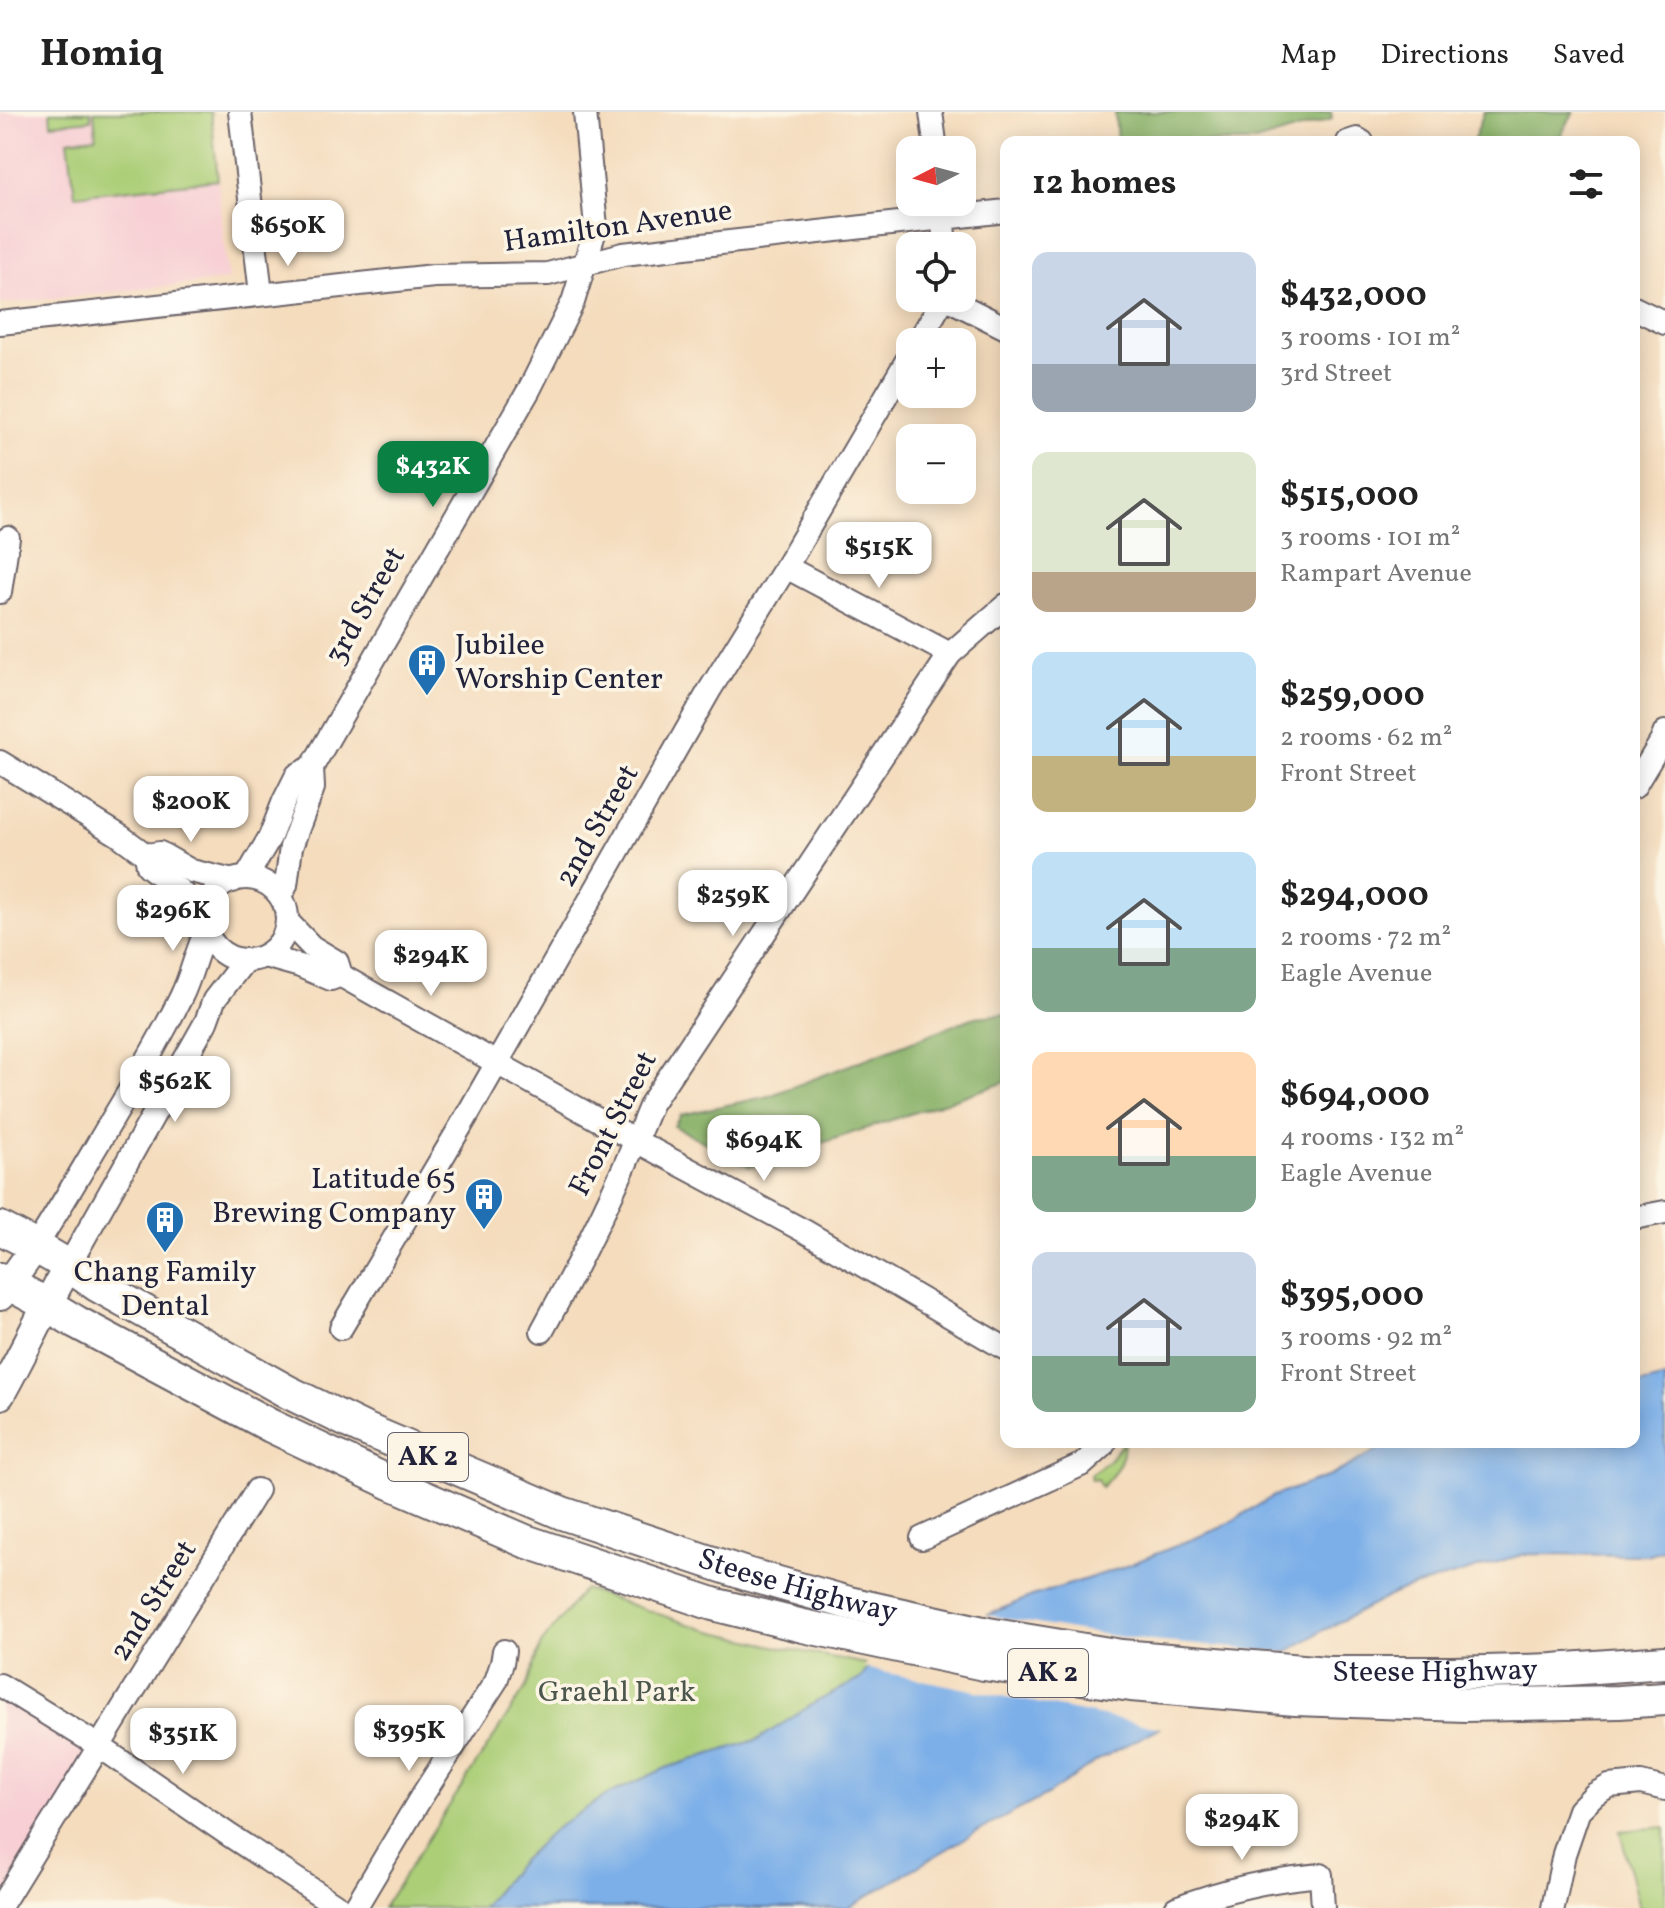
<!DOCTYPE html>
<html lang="en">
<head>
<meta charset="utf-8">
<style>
  body { margin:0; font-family:Vollkorn,serif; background:#f2f2f2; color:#222; height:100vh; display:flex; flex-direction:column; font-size:30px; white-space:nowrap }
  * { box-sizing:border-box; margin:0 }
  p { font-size:26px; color:#767676 }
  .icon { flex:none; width:44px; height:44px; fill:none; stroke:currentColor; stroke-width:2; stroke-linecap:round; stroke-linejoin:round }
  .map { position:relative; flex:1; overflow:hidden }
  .drawer { position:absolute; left:1000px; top:24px; width:640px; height:1312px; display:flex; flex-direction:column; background:#fff; border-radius:16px; box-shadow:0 4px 20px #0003 }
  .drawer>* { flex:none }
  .needle { width:52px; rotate:264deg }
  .tools { position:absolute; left:896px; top:24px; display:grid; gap:16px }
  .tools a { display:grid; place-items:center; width:80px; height:80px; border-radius:16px; background:#fff; box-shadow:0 4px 20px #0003; font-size:40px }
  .price { position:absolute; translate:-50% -68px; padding:0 18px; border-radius:16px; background:#fff; color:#222; font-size:26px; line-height:52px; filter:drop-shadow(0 2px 4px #0008) }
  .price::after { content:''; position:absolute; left:50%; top:48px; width:24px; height:18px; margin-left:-12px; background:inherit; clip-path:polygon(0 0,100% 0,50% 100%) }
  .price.selected { background:#0b8043; color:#fff }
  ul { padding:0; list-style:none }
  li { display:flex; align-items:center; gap:24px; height:200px; padding:0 32px }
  li span { display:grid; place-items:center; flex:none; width:224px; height:160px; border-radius:16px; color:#555 }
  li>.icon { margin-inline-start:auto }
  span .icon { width:96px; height:96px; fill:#fffc; stroke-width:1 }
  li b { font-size:34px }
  h2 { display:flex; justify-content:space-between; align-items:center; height:96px; padding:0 32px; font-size:34px }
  header { display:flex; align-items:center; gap:48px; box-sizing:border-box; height:112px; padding:0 40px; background:#fff; border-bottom:2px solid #e0e0e0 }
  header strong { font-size:38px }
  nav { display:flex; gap:44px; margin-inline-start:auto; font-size:28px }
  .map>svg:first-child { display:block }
  .built { fill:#f7cfd4 }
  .green { fill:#abce77; stroke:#667859; stroke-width:2 }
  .forest { fill:#88b168; stroke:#556a52; stroke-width:2 }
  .water { fill:#7bafe8; stroke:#4e6892; stroke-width:2 }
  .pier { fill:#f4dcbd }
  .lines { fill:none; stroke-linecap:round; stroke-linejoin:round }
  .minor-casing { stroke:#6c6368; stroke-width:26 }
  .major-casing { stroke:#6c6368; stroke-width:32 }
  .highway-casing { stroke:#6c6368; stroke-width:36 }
  .minor { stroke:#fff; stroke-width:22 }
  .major { stroke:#fff; stroke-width:28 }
  .highway { stroke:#fff; stroke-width:32 }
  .labels { text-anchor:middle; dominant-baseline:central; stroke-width:7; stroke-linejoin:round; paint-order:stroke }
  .shield { fill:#fcf5e5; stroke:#63616e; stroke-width:2 }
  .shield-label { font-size:28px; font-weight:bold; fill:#22223b }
  .street-label { font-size:30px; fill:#22223b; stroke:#fcf5e5 }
  .poi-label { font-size:30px; fill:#22223b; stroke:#fcf5e5; text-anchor:start }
  .park-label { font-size:30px; fill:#4b564d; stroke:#fcf5e5 }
</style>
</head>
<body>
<header>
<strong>Homiq</strong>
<nav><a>Map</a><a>Directions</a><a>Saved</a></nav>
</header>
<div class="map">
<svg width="1665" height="1796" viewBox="0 0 1665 1796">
  <rect width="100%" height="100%" fill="#fcf5e5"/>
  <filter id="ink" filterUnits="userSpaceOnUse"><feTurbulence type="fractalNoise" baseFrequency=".0125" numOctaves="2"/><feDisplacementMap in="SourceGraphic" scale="16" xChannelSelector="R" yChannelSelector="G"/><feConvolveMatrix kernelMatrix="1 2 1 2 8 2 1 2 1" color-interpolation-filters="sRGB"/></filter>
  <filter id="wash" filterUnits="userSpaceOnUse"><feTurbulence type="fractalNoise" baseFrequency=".006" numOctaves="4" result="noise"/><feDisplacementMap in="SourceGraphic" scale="32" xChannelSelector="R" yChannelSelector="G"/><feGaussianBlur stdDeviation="1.8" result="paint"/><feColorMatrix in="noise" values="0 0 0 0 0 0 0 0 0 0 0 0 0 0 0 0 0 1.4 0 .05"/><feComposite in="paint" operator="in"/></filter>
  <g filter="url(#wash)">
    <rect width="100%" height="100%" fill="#f4dcbd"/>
    <!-- built -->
    <g class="built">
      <path d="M0 0H211L228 168 0 192Z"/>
      <path d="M0 1568 99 1634 0 1795Z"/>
    </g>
    <!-- green -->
    <g class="green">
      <path d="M50 0H91V8L51 12Z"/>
      <path d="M94 0H211L218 68 75 83 68 28 96 25Z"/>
      <path d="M1124 1330C1124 1347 1115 1363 1101 1375L1097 1367 1091 1368 1090 1363 1109 1348Z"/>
      <path d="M584 1477 703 1517 774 1534 871 1553 860 1567 816 1590 759 1627 666 1656 607 1683 555 1717 521 1749 482 1796H383L526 1575 541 1532Z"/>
      <path d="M1665 1715V1796H1639L1620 1719Z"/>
    </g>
    <!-- forest -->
    <g class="forest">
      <path d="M1115 0H1331L1332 7 1255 30H1117Z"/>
      <path d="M1484 0H1574L1557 30H1473Z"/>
      <path d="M1006 902V970L750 1055 674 1014 681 1003 769 984 975 905Z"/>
    </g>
    <!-- water -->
    <path class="water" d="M1665 1266V1437L1647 1443 1525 1442 1397 1480 1322 1519 1169 1611 1098 1648 1049 1682 974 1721 848 1796H482L521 1749 555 1717 607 1683 666 1656 759 1627 816 1590 860 1567 871 1553 1032 1484 1121 1456 1220 1416 1274 1384 1332 1363 1392 1330H1634V1274Z"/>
    <!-- pier -->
    <path class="pier" d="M980 1502 1078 1519 1152 1529 1293 1541 1166 1617 863 1556 869 1549Z"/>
  </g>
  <g filter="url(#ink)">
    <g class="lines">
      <!-- minor casing -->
      <g class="minor-casing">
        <g id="minor">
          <path d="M240 0 261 182"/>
          <path d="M931 0 936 38"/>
          <path d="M1348 30 1357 27 1362 30"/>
          <path d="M941 90 945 134"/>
          <path d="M946 186 1006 216"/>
          <path d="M1634 196 1665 211"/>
          <path d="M0 211 434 164 548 162 623 142 1006 99"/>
          <path d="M918 230 944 186"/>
          <path d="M786 455 950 542"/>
          <path d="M0 480 8 426"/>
          <path d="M0 650 120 724 146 743 160 741 191 759 233 769"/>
          <path d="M1634 675 1661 630 1665 620"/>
          <path d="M146 743 148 754 180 779 206 803"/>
          <path d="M246 766 270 725 284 689 297 663 312 655 529 278 573 190 596 115 585 0"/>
          <circle cx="246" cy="807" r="41"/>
          <path d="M281 785 286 773 291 735 313 676 312 655"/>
          <path d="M287 809 312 835 337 850 341 863 347 867 636 1029 806 1120 1006 1237"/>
          <path d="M264 844 300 854 331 867 341 863"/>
          <path d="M1634 1106 1665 1100"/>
          <path d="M36 1134C62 1093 87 1050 112 1008 136 968 160 928 181 885 192 863 196 839 207 817"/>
          <path d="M69 1153 206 910 214 888 245 848"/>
          <path d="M341 1216 465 1007 709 579 786 455 910 243"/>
          <path d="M542 1219C582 1146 620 1069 651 992L950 542 1006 493"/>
          <path d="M922 1426 1083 1352 1102 1335 1105 1330"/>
          <path d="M0 1573 99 1634 229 1723 340 1796"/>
          <path d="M0 1795 257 1378"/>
          <path d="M355 1796 420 1687 496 1569 502 1551 504 1539"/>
          <path d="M1176 1796C1226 1777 1268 1768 1321 1763L1323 1796"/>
          <path d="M1553 1796 1564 1742 1579 1698 1595 1682 1609 1674 1641 1671 1665 1677"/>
        </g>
      </g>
      <!-- major casing -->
      <g class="major-casing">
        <g id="major">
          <path d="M0 1184 36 1134"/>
          <path d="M0 1283C24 1240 44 1196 69 1153"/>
        </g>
      </g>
      <!-- highway casing -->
      <g class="highway-casing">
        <g id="highway">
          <path id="s1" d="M0 1116C34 1133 66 1151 97 1173L288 1280 362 1316 562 1401 746 1462 849 1491 988 1522 1121 1544 1327 1561H1453L1553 1558 1665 1550"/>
          <path d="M0 1167 46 1192 76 1210 271 1314 391 1371 525 1429 713 1492 803 1514 984 1552 1131 1573 1295 1587 1465 1593 1619 1590 1665 1587"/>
        </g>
      </g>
      <!-- minor -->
      <use href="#minor" class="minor"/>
      <!-- major -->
      <use href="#major" class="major"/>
      <!-- highway -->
      <use href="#highway" class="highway"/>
    </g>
  </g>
  <!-- icons -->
  <defs>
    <g id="building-pin" transform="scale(2)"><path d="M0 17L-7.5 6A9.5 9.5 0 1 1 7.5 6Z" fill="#1f6fb2" stroke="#fcf5e5"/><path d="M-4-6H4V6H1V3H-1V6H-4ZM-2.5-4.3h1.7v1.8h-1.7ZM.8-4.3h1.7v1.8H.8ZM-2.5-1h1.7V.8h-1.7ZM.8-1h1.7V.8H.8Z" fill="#fff"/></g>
  </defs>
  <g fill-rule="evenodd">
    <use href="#building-pin" x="427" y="551"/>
    <use href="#building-pin" x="484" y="1085"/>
    <use href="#building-pin" x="165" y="1108"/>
  </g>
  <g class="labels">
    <!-- shield labels -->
    <g class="shield">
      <rect x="388" y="1321" width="80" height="48" rx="6"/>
      <rect x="1008" y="1537" width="80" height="48" rx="6"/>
    </g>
    <g class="shield-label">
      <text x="428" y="1345">AK 2</text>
      <text x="1048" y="1561">AK 2</text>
    </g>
    <!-- street labels -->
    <g class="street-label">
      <text transform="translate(618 115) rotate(-8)">Hamilton Avenue</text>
      <text transform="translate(366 494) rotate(-60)">3rd Street</text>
      <text transform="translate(598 714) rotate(-60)">2nd Street</text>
      <text transform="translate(614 1012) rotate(-63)">Front Street</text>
      <text stroke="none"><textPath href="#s1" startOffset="878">Steese Highway</textPath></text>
      <text transform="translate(154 1489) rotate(-58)">2nd Street</text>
      <text stroke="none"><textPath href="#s1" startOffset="1524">Steese Highway</textPath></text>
    </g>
    <!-- poi labels -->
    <g class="poi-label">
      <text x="455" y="534">Jubilee<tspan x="455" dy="34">Worship Center</tspan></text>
      <text x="456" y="1068" text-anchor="end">Latitude 65<tspan x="456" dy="34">Brewing Company</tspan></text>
      <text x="165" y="1161" text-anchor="middle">Chang Family<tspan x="165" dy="34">Dental</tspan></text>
    </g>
    <!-- park labels -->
    <g class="park-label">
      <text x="617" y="1581">Graehl Park</text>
    </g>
  </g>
</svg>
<div class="tools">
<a><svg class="needle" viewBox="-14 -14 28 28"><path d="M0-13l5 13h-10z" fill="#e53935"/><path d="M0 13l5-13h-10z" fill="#767676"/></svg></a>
<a><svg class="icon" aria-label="locate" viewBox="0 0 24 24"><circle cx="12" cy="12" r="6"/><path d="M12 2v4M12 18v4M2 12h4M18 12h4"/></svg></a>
<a>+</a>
<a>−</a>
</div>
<b class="price" style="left:288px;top:156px">$650K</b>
<b class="price selected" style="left:433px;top:397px">$432K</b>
<b class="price" style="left:879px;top:478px">$515K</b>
<b class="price" style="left:191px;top:732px">$200K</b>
<b class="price" style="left:733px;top:826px">$259K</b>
<b class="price" style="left:173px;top:841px">$296K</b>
<b class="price" style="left:431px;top:886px">$294K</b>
<b class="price" style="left:175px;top:1012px">$562K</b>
<b class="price" style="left:764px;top:1071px">$694K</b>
<b class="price" style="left:409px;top:1661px">$395K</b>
<b class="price" style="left:183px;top:1664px">$351K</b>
<b class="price" style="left:1242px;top:1750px">$294K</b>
<section class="drawer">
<h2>12 homes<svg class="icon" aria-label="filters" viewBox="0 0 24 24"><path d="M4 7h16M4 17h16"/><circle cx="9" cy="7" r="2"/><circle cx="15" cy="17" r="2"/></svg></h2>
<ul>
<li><span style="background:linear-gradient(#c9d6e8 70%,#9aa5b1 0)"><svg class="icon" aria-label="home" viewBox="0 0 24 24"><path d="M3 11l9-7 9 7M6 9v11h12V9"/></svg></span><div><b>$432,000</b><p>3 rooms · 101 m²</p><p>3rd Street</p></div></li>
<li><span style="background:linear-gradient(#dfe7d0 75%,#b9a48a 0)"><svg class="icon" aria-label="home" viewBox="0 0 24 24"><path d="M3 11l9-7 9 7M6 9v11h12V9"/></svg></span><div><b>$515,000</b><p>3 rooms · 101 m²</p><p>Rampart Avenue</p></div></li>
<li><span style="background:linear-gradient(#bfe0f5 65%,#c2b280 0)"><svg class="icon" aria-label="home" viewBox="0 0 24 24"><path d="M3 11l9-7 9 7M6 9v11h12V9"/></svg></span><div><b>$259,000</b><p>2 rooms · 62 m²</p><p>Front Street</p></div></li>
<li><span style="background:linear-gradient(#bfe0f5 60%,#7fa58c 0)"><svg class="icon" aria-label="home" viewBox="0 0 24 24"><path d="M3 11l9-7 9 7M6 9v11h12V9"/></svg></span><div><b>$294,000</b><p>2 rooms · 72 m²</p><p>Eagle Avenue</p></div></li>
<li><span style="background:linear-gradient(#ffd9b3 65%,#7fa58c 0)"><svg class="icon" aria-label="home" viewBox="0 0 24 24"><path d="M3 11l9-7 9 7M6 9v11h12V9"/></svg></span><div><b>$694,000</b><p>4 rooms · 132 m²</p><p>Eagle Avenue</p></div></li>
<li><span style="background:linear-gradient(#c9d6e8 65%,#7fa58c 0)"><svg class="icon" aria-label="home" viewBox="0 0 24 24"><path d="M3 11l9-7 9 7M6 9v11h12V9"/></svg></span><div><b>$395,000</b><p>3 rooms · 92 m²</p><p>Front Street</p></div></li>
</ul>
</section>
</div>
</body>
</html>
